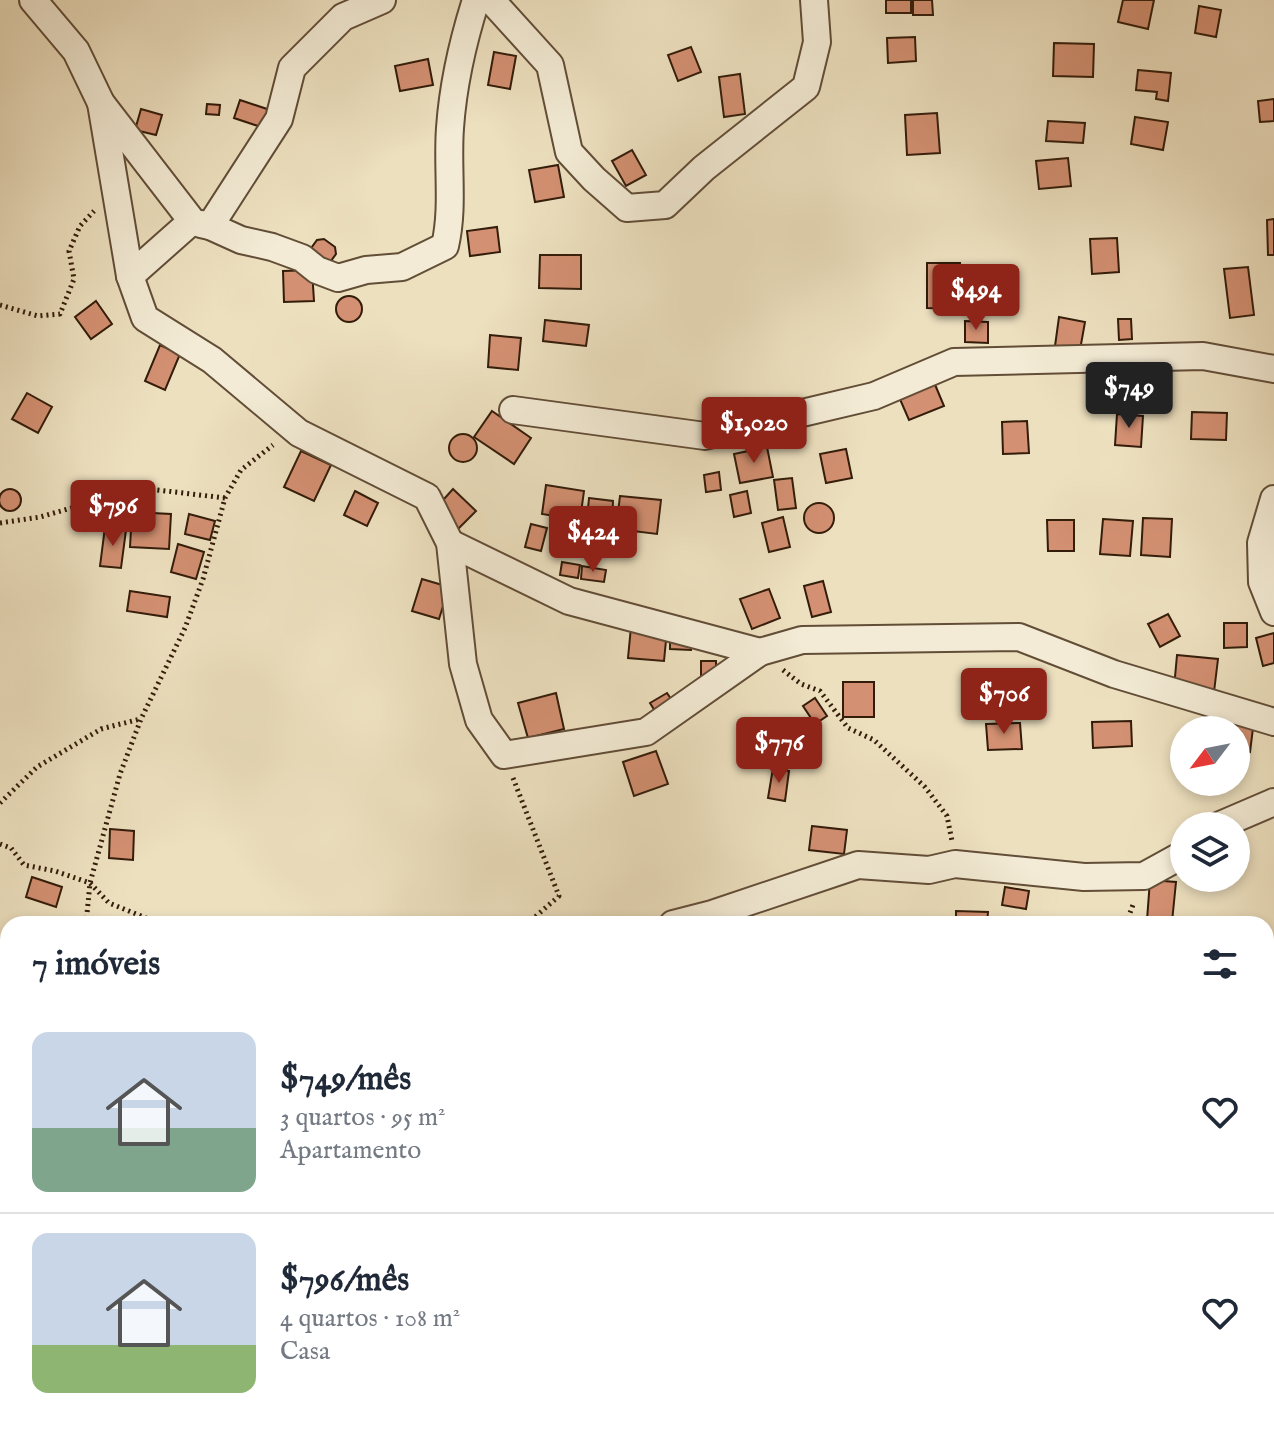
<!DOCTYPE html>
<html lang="pt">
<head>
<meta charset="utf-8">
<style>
  body { margin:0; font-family:"IM FELL English",serif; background:#f6f6f7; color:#1f2937; height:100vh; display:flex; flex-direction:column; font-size:30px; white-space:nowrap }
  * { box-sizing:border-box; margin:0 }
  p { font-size:26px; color:#747a83 }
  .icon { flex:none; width:44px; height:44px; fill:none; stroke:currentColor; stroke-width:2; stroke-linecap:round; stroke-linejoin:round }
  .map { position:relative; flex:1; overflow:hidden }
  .drawer { position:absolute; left:0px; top:916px; width:1274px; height:514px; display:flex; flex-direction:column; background:#fff; border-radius:24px 24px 0 0; box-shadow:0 4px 12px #0003 }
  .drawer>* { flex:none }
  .needle { width:52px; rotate:238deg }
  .buttons { position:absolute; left:1170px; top:716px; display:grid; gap:16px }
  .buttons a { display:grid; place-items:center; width:80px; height:80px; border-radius:50%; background:#fff; box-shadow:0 4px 12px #0003; font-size:40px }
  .price { position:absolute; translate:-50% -68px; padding:0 18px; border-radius:8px; background:#8f2418; color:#fff; font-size:26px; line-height:52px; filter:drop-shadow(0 2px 4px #0008) }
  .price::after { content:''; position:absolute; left:50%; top:48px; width:24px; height:18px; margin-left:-12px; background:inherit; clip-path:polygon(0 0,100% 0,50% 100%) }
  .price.selected { background:#222; color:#fff }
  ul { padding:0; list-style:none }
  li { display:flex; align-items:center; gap:24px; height:200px; padding:0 32px }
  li+li { border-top:2px solid #e0e1e3 }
  li span { display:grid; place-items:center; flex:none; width:224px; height:160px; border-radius:16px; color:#555 }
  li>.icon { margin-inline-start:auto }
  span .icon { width:96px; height:96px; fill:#fffc; stroke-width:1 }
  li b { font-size:34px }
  h2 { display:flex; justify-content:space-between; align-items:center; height:96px; padding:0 32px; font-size:34px }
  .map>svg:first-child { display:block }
  .building { fill:#d39072; stroke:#331c0a; stroke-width:2 }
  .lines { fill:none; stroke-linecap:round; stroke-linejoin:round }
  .minor-casing { stroke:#624d37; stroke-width:30 }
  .path { stroke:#331c0a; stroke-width:5; stroke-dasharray:2 4; stroke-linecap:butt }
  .minor { stroke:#f3ebd5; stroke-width:26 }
</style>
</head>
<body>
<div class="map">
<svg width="1274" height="1429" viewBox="0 0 1274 1429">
  <rect width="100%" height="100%" fill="#ede0bf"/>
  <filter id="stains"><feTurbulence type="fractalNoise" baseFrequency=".0025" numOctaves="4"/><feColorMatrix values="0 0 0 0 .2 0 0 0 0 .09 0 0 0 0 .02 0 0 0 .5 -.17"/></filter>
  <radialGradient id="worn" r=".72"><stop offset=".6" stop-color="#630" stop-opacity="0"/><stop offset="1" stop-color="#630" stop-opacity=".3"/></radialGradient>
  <!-- building -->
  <g class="building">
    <rect x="886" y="0" width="25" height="13"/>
    <path d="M913 0H932L933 15H913Z"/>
    <path d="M1123 0H1154L1148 29 1118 22Z"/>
    <path d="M1199 6 1221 10 1216 37 1195 33Z"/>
    <path d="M915 37 916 61 888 63 887 38Z"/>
    <path d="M1054 43 1094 44 1093 77 1053 76Z"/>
    <path d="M691 47 701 72 678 81 668 55Z"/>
    <path d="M494 52 516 56 510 89 488 85Z"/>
    <path d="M428 59 433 85 400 91 395 66Z"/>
    <path d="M1138 70 1171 73 1168 101 1156 99 1157 92 1136 90Z"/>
    <path d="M740 74 745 114 724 117 719 77Z"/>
    <path d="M1274 99V121L1260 122 1258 101Z"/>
    <path d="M240 100 273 111 267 129 234 118Z"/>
    <path d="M207 104 220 105 219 115 206 114Z"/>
    <path d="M141 109 162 115 156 135 135 130Z"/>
    <path d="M937 113 940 153 907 155 905 115Z"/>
    <path d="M1135 117 1168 122 1163 150 1131 144Z"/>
    <path d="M1048 121 1085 123 1083 143 1046 141Z"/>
    <path d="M632 150 646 175 626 186 612 161Z"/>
    <path d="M1068 158 1071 186 1039 189 1036 161Z"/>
    <path d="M558 165 564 197 535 202 529 170Z"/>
    <path d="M1274 219V255H1268L1267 220Z"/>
    <path d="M497 227 500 252 470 256 467 231Z"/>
    <path d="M1117 238 1119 272 1092 274 1090 239Z"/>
    <path d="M324 239 335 247 336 254 328 265 309 251 317 240Z"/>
    <path d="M540 255H581V289L539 288Z"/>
    <path d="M927 263H960L959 309 927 308Z"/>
    <path d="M1248 267 1254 315 1230 318 1224 269Z"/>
    <path d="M312 270 314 301 284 302 283 271Z"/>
    <circle cx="349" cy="309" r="13"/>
    <path d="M96 301 112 324 91 339 75 317Z"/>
    <path d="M1059 317 1085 322 1080 350 1055 346Z"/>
    <path d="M1118 319H1131L1132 339 1119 340Z"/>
    <path d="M545 320 589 325 586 346 543 341Z"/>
    <path d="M965 321 988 322V343L965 342Z"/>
    <path d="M490 335 521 338 518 370 488 367Z"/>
    <path d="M160 345 180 354 165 390 145 381Z"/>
    <path d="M931 375 944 406 909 420 896 390Z"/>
    <path d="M27 393 52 407 38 433 12 419Z"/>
    <path d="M492 411 531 438 514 464 474 437Z"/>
    <path d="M1192 412 1227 413 1226 440 1191 439Z"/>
    <path d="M1117 414 1143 416 1141 447 1115 445Z"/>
    <path d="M1027 421 1029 453 1003 454 1002 422Z"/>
    <circle cx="463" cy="448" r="14"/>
    <path d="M767 447 773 477 740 483 734 454Z"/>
    <path d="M846 449 852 478 826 483 820 454Z"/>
    <path d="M301 451 331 465 314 501 284 487Z"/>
    <path d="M719 472 721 490 706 492 704 475Z"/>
    <path d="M792 478 796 508 778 510 774 480Z"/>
    <path d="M546 485 584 491 580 520 542 514Z"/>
    <circle cx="10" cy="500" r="11"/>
    <path d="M453 489 476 511 457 530 435 509Z"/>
    <path d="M355 491 378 503 367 526 344 515Z"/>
    <path d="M747 491 751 513 734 517 730 495Z"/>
    <path d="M620 496 661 500 657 534 616 529Z"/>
    <path d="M589 498 613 501 612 522 587 520Z"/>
    <circle cx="819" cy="518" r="15"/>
    <path d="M132 512 171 514 169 549 130 547Z"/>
    <path d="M189 514 215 521 210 540 185 534Z"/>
    <path d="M783 517 790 547 769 552 762 523Z"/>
    <path d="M1143 518 1172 519 1170 557 1141 555Z"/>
    <path d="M1103 519 1133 521 1130 556 1100 554Z"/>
    <path d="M1047 520H1074V551H1048Z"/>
    <path d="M531 524 547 528 541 551 525 547Z"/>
    <path d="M105 527 126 530 121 568 100 566Z"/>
    <circle cx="600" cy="545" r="9"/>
    <path d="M178 544 204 552 196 579 171 572Z"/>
    <path d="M562 562 580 565 578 578 560 575Z"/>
    <path d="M582 566 606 570 604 582 581 579Z"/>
    <path d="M422 579 449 587 439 619 412 611Z"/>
    <path d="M823 581 831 612 812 617 804 586Z"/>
    <path d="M769 589 780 618 752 629 740 599Z"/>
    <path d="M130 591 170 597 167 617 127 611Z"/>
    <path d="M1168 614 1180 636 1160 647 1148 624Z"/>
    <path d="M1224 623H1247V647L1224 648Z"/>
    <path d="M631 627 667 630 664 661 628 658Z"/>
    <path d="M1274 633V663L1263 666 1256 638Z"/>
    <path d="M670 636H691V650L670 649Z"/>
    <path d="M1177 655 1218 659 1214 692 1174 688Z"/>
    <path d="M701 661H716V680L701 681Z"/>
    <rect x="843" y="682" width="31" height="35"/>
    <path d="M556 693 564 729 528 738 518 703Z"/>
    <path d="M667 693 677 708 660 719 650 703Z"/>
    <path d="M815 698 827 716 815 724 803 706Z"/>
    <path d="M1230 716 1254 720 1250 752 1236 750V730H1228Z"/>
    <path d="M1131 721 1132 746 1093 748 1092 722Z"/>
    <path d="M1020 723 1022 749 988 750 986 724Z"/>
    <path d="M656 751 668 784 634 796 623 762Z"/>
    <path d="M773 768 789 771 785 801 768 798Z"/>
    <path d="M812 826 847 830 844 854 809 850Z"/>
    <path d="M110 829 134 831 133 860 109 858Z"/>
    <path d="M32 877 62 887 56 907 26 897Z"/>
    <path d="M1150 880 1176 882 1172 922 1147 920Z"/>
    <path d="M1005 887 1029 891 1026 909 1002 905Z"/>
    <path d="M956 911 988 912 987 924H956Z"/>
  </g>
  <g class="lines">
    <!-- minor casing -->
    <g class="minor-casing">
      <g id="minor">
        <path d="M33 0 76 51 101 103 192 221 130 276"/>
        <path d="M491 0 550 65 569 152 594 179 627 208 665 205 704 168 806 87 817 42 814 0"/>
        <path d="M101 103 130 276 145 318 212 360 299 433 427 497 450 543 463 664 479 720 504 755 646 732 760 652 802 640 1019 637 1114 674 1274 722"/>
        <path d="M201 224 210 226 241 240 272 247 302 258 317 270 338 278 366 270 402 267 445 246C454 207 447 168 450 128 453 85 463 41 476 0"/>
        <path d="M210 226 279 119 292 68 343 17 382 0"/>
        <path d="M513 410 705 436 874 396 954 362 1203 356 1274 369"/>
        <path d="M1274 499 1261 543 1262 582 1274 612"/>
        <path d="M450 543 569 601 760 652"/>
        <path d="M1218 826 1274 802"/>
        <path d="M673 924 712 914 858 865 929 870 955 864 1084 877 1144 876 1184 854"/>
      </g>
    </g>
    <!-- path -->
    <g class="path">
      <path d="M0 305 38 316 60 314 74 279 69 251 80 226 94 211"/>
      <path d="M0 523 40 517 141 488 225 498"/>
      <path d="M783 670 801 684 820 691 848 728 874 740 925 787 947 816 952 841"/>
      <path d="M513 778 559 896 527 924"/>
      <path d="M0 803 37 767 101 729 140 719"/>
      <path d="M0 844 11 848 24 865 55 871 90 883 109 903 156 922 193 924"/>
      <path d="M86 924 90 883 120 774 141 719 185 628 203 579 225 498 241 470 273 445"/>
      <path d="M1126 924 1134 902"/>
      <path d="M0 1260 8 1230"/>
      <path d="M0 1386 8 1380"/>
      <path d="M854 1422 858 1429"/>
    </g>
    <!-- minor -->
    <use href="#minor" class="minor"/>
  </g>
  <rect width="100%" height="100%" filter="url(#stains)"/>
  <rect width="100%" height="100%" fill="url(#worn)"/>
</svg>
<div class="buttons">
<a><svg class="needle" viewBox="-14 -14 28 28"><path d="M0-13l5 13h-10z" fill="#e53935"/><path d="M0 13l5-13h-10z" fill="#747a83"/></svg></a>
<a><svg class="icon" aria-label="layers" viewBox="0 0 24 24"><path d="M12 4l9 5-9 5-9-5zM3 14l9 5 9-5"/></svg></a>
</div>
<b class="price" style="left:976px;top:332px">$494</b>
<b class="price selected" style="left:1129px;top:430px">$749</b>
<b class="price" style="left:754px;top:465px">$1,020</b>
<b class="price" style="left:113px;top:548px">$796</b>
<b class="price" style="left:593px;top:574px">$424</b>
<b class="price" style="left:1004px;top:736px">$706</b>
<b class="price" style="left:779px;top:785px">$776</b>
<section class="drawer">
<h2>7 imóveis<svg class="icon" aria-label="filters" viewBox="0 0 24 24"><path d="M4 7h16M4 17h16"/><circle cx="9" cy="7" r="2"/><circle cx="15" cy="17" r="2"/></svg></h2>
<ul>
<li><span style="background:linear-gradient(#c9d6e8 60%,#7fa58c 0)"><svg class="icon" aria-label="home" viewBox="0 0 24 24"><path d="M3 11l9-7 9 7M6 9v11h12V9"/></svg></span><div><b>$749/mês</b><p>3 quartos · 95 m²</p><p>Apartamento</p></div><svg class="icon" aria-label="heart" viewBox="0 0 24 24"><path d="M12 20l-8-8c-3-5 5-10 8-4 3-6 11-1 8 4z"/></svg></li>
<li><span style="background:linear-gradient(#c9d6e8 70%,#8fb573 0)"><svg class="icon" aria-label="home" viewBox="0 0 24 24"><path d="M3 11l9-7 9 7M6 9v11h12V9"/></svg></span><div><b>$796/mês</b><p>4 quartos · 108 m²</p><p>Casa</p></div><svg class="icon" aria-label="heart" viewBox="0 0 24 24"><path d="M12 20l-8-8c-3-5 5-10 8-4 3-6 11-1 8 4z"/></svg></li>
</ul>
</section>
</div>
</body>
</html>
